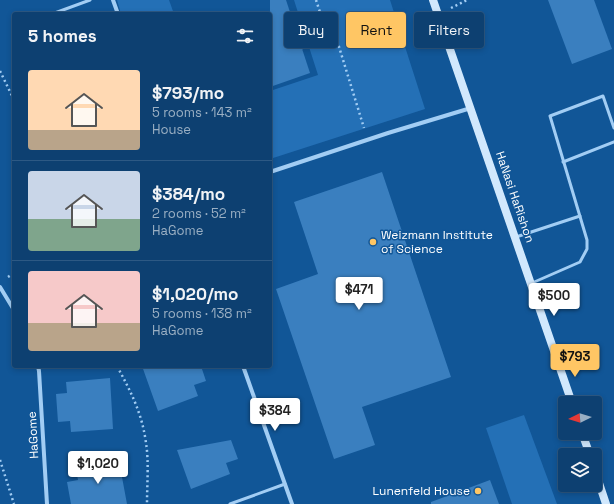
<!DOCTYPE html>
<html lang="en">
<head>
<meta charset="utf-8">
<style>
  body { margin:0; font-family:"Space Grotesk",sans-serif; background:#1b4b79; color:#f1f3f6; height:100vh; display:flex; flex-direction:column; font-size:15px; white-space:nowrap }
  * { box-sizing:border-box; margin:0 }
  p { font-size:13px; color:#9aafc3 }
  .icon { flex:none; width:22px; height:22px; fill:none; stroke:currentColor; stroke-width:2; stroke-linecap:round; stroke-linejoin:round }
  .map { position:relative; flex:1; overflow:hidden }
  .drawer { position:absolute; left:12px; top:12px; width:260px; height:356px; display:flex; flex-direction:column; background:#0d4071; border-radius:4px; box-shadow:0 2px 6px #0003,0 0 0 1px #2d5984 }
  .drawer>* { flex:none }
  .hud { position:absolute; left:284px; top:12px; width:270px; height:36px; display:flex; gap:8px }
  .needle { width:26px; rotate:265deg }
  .controls { position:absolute; left:558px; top:396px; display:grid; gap:8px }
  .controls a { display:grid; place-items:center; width:44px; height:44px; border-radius:4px; background:#0d4071; box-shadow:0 2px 6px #0003,0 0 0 1px #2d5984; font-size:20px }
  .price { position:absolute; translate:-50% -34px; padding:0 9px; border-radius:4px; background:#fff; color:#222; font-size:13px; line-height:26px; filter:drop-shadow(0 1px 2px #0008) }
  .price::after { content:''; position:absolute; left:50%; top:24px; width:12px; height:9px; margin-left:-6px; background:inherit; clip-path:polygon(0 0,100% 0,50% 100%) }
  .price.on { background:#ffc664; color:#111 }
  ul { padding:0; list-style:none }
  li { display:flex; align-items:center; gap:12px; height:100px; padding:0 16px }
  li+li { border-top:1px solid #2d5984 }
  li span { display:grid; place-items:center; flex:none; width:112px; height:80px; border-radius:4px; color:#555 }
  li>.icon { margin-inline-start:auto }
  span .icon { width:48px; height:48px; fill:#fffc; stroke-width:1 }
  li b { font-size:17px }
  h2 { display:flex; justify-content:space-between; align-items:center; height:48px; padding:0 16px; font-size:17px }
  .tag { padding:0 14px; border-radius:4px; background:#0d4071; box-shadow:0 2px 6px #0003,0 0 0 1px #2d5984; font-size:14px; line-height:36px }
  .tag.on { background:#ffc664; color:#111 }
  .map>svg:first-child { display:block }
  .green { fill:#2470b6 }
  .building { fill:#3a7fbf }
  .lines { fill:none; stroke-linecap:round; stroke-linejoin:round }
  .path { stroke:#a2cdf4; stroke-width:2.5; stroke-dasharray:2 3; stroke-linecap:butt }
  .lane { stroke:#a2cdf4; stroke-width:3 }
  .street { stroke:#a2cdf4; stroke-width:4 }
  .secondary { stroke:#d1e8fd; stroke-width:8 }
  .poi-dot { fill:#ffc664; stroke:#115697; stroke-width:1.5 }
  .labels { text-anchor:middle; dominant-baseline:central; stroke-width:3; stroke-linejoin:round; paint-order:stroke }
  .street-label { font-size:12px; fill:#fff; stroke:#115697 }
  .poi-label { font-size:12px; fill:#fff; stroke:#115697; text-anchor:start }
</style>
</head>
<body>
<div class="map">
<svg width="614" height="504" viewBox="0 0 614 504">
  <rect width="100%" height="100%" fill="#115697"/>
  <!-- green -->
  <g class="green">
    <path d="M117 0H169L174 14H121Z"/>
    <path d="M294 0H390L425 109 270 159V91L318 75Z"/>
    <path d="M524 415 557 504H512L486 428Z"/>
  </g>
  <!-- building -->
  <g class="building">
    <path d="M270 0H286L310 73 270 87Z"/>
    <path d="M548 0H594L612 49 572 64Z"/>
    <path d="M382 172 451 377 362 407 375 445 334 459 276 289 318 274 294 202Z"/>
    <path d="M142 366H201L206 381 194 385 198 396 158 411Z"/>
    <path d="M110 378 113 429 71 432 70 421 58 422 56 394 67 393 66 382Z"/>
    <path d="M231 440 238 459 226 463 230 474 191 489 177 450Z"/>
    <path d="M119 461 127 504H71L67 482 78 480 76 469Z"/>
    <path d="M490 480 499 504H431V502Z"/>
  </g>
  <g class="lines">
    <!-- path -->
    <g class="path">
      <path d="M316 0 329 40"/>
      <path d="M451 8 467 0"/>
      <path d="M302 48 336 37 364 128"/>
      <path d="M0 71 14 100"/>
      <path d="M8 277 14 273"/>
      <path d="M117 366C131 392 142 413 146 443 149 461 147 485 147 504"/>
      <path d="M0 460 14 504"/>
    </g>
    <!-- lane -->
    <g class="lane">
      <path d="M52 14 90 0"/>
      <path d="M563 162 614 142"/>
      <path d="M516 237 580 216"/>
      <path d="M532 283 580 262 587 249V240L550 116 603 96 614 128"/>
      <path d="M230 504 285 484"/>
    </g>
    <!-- street -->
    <g class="street">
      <path d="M113 0 118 14"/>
      <path d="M270 172 388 133 471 108"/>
      <path d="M0 287 14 310"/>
      <path d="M38 366 39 371 47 504"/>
      <path d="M243 366 292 504"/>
    </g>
    <!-- secondary -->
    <g class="secondary">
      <path d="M433 0 572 403"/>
      <path d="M582 433 590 455"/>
      <path d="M595 471 606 504"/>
    </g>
  </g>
  <!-- markers -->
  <g class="poi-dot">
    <circle cx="373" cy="242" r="4"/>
    <circle cx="478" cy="491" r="4"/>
  </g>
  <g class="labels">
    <!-- street labels -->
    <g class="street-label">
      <text transform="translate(515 197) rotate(71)">HaNasi HaRishon</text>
      <text transform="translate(33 435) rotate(-93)">HaGome</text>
    </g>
    <!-- poi labels -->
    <g class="poi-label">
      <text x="381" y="235">Weizmann Institute<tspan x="381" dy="14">of Science</tspan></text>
      <text x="470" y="491" text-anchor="end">Lunenfeld House</text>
    </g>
  </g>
</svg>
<div class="controls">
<a><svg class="needle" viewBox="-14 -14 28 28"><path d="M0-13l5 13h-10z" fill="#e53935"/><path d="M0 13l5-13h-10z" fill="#9aafc3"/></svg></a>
<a><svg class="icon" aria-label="layers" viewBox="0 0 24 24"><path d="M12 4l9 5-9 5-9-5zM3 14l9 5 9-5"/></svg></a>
</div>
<b class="price" style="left:359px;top:311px">$471</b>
<b class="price" style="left:554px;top:317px">$500</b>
<b class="price on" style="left:575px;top:378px">$793</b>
<b class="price" style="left:275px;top:432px">$384</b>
<b class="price" style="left:98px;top:485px">$1,020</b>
<div class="hud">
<a class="tag">Buy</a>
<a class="tag on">Rent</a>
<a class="tag">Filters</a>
</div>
<section class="drawer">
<h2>5 homes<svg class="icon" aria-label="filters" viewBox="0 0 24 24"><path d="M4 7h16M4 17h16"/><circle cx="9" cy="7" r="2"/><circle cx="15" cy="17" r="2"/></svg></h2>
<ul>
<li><span style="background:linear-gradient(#ffd9b3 75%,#b9a48a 0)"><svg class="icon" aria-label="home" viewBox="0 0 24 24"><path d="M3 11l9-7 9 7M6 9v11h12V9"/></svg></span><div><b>$793/mo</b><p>5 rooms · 143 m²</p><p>House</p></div></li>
<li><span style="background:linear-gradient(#c9d6e8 60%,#7fa58c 0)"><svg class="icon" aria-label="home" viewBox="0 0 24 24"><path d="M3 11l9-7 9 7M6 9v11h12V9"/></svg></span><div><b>$384/mo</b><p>2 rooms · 52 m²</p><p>HaGome</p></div></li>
<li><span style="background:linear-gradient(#f6c9c9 65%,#b9a48a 0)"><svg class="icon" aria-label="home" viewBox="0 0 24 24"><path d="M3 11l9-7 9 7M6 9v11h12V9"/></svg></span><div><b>$1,020/mo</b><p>5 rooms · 138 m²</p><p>HaGome</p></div></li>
</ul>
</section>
</div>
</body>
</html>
